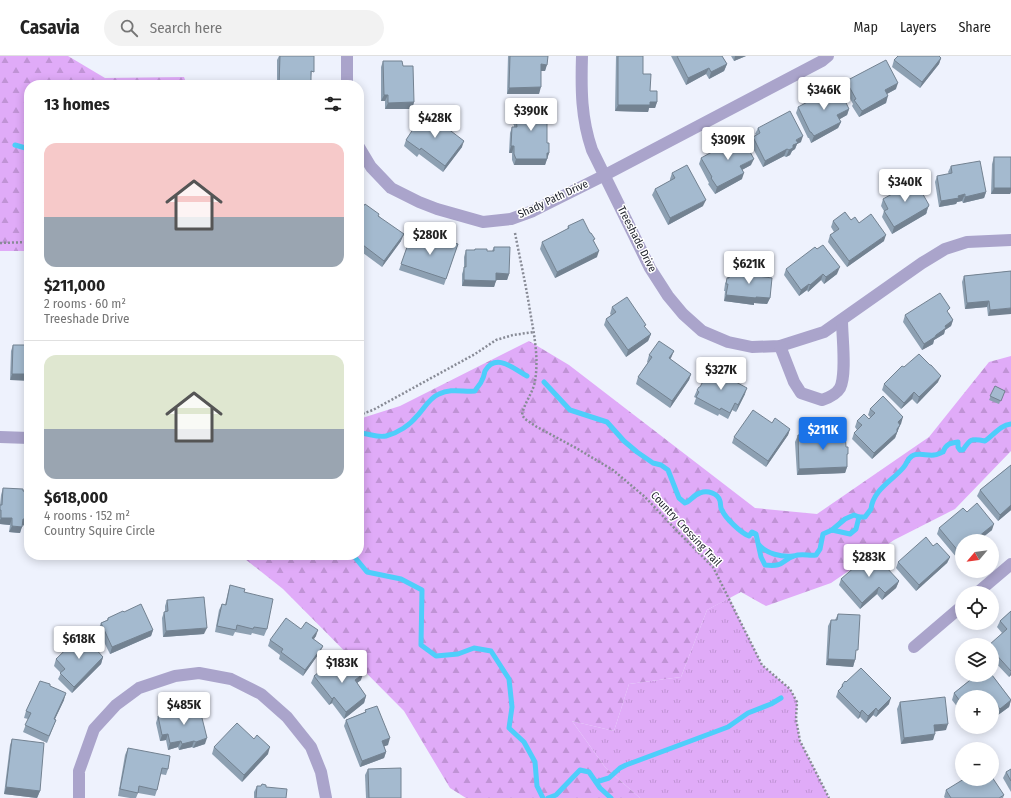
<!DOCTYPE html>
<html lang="en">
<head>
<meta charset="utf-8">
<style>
  body { margin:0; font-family:"Fira Sans Condensed",sans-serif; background:#f2f2f2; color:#222; height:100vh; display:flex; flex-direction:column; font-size:15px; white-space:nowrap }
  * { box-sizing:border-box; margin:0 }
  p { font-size:13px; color:#767676 }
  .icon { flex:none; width:22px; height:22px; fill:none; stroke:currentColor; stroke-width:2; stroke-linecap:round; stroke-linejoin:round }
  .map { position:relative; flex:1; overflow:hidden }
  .side { position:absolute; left:24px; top:24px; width:340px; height:480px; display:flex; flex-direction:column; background:#fff; border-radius:16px; box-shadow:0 2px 10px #0003 }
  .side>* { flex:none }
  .needle { width:26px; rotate:241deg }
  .fabs { position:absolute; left:955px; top:478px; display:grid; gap:8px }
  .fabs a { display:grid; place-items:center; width:44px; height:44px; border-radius:50%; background:#fff; box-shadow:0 2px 10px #0003; font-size:20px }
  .price { position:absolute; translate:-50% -34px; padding:0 9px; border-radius:4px; background:#fff; color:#222; font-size:13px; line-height:26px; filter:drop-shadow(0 1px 2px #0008) }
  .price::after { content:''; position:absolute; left:50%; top:24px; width:12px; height:9px; margin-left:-6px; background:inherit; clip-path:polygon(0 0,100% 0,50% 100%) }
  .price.active { background:#1a73e8; color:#fff }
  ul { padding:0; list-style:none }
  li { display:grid; align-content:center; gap:8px; height:212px; padding:0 20px }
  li+li { border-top:1px solid #e0e0e0 }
  li span { display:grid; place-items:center; height:124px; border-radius:12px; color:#555 }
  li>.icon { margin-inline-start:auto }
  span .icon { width:72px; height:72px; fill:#fffc; stroke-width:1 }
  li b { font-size:17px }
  h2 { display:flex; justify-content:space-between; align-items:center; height:48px; padding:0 20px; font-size:17px }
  header { display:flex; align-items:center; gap:24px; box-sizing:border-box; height:56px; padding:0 20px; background:#fff; border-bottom:1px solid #e0e0e0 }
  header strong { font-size:19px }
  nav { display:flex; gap:22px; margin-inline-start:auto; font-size:14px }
  .search { width:280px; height:36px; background:#f2f2f2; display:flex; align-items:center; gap:10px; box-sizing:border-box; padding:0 14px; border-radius:22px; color:#767676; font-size:15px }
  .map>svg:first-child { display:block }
  .grass { fill:url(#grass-tufts) }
  .forest { fill:url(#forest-firs) }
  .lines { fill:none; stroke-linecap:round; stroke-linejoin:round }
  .stream { stroke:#4ecefb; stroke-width:5 }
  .path { stroke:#888b96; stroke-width:2.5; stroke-dasharray:2 2; stroke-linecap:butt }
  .minor { stroke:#aaa4cb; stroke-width:12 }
  .wall { fill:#8da0b2 }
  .shaded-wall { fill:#738291 }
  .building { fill:#a4bacf; stroke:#738291 }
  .labels { text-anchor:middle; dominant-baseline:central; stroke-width:3; stroke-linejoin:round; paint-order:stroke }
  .street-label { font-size:11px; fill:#1c1f29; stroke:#fff }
</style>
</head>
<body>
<header>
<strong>Casavia</strong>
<div class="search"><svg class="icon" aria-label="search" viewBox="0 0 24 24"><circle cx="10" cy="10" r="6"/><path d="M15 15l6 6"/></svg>Search here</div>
<nav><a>Map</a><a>Layers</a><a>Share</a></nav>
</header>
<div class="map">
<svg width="1011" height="742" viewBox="0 0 1011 742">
  <defs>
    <pattern id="grass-tufts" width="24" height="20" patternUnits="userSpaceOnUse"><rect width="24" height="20" fill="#e0abf8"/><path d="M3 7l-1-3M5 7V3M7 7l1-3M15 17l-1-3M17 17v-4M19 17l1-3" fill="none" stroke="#c093d5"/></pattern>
    <pattern id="forest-firs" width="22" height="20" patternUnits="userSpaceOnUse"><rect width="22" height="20" fill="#e0abf8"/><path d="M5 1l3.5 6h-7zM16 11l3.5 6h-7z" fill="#c093d5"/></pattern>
  </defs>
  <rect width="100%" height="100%" fill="#eef2fd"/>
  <!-- grass -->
  <path class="grass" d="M729 542 762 609 790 633 797 646 796 663 800 685 829 742H640L605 711 572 665 614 675 629 628 681 621 707 554Z"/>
  <!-- forest -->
  <g class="forest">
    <path d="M0 0H68L105 22 184 21 187 29H29V195H0Z"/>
    <path d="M529 285 569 309 755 452 817 458 929 381 989 306 1011 300V395L955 453 894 484 831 527 766 550 741 536 707 554 681 621 629 628 614 675 572 665 605 711 640 742H466L450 732 404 655 283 533 240 499H359V363L400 350Z"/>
  </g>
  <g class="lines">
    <!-- stream -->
    <g class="stream">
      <path d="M15 89 29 93"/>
      <path d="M544 326 570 354 607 366 624 385 637 396 653 407 661 409 668 414 679 442 685 447C691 445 693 439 700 437 707 434 718 437 720 445 721 448 720 452 722 454 725 462 741 477 749 480L752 476 756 478 761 501 765 509C785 511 780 505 794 500 801 497 809 500 816 499L820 493 823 478 832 474 850 478 856 473 859 461H865L871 453C873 434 892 425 903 412 907 408 907 403 912 400 918 396 927 400 934 399 937 399 940 397 943 396 946 388 950 387 958 386V391L960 394H963C970 383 971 382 985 385 994 379 1000 369 1011 368"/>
      <path d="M359 377C368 377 377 382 386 380 398 377 410 369 417 360 424 353 429 342 439 338 451 332 463 336 475 335 477 331 481 328 482 324 484 321 484 318 485 315 496 296 514 313 527 320"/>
      <path d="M832 474 845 463 854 459 859 461"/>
      <path d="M759 489C767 498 781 501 793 500"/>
      <path d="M353 499 367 516 401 523 422 534 421 589 436 600 458 598 474 592 491 595 509 623 512 651 509 672 524 686 535 706 537 730 543 742"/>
      <path d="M596 726 609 722 620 712 626 709 728 671 748 657 771 648 781 642"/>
      <path d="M548 742 556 739 580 714 589 716 600 732 611 742"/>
    </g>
    <!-- path -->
    <g class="path">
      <path d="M515 177C520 203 526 229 530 255 534 278 539 302 535 325 533 337 524 347 522 359L525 363 537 371 576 392 613 414 645 441 679 477 713 511 762 609 790 633 797 646 796 663 800 685 829 742"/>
      <path d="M0 187 29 186"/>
      <path d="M359 359 373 354 475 298 496 284 513 279 534 276"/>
    </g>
    <!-- minor -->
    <g class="minor">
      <path d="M582 0C581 33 581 62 592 94L650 212 668 240 683 258 702 275 728 286 752 291 780 290 824 276 922 207 945 193 967 186 1011 184"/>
      <path d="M347 29V0"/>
      <path d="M359 91 371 111 391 132 419 146 437 153 483 166 511 163 533 155 605 119 822 5 828 0"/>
      <path d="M780 290 794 326 801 337 822 344C828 342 836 339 840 332 847 318 842 281 842 264"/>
      <path d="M0 381 29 382"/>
      <path d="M977 537 1011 508"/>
      <path d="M914 591 962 550"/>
      <path d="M79 742V715L94 673 116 649 139 632 175 620 199 617 231 623 261 638 287 661 311 691 321 716 326 742"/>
    </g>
  </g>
  <!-- wall -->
  <g class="wall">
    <path d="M279 0H314L311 21V29H277V4Z"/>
    <path d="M508 0H548L545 15H541L539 38H507Z"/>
    <path d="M616 0H643V18L650 35 657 46 655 52H649L648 56 615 55Z"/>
    <path d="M671 0H722L727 8 724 15 709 23 706 18 686 29Z"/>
    <path d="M731 0H746L734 5Z"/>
    <path d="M941 2 939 8 920 32 892 11 894 4Z"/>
    <path d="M383 5 403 10 414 46 412 53H385V45H381V11Z"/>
    <path d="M846 25 896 33 887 38 886 47 859 61 852 50 853 48 844 32Z"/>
    <path d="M529 45 547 87 549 97 545 109H514L512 104V97H509L510 77 512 71H514V69L512 67V62L515 56 527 53Z"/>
    <path d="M798 51 849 53 847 59 839 63 841 66 838 72 811 87 809 82H808L796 57Z"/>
    <path d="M758 72 801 86 797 88 795 93 792 95 790 99 786 101 784 100 763 111 750 87 753 81 756 79 755 78Z"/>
    <path d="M406 84 462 91 443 116 419 98 417 101 404 90Z"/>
    <path d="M994 101H1011V136L1010 138H991L992 108Z"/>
    <path d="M701 102 751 109 742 114V123L715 138 708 128 709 127 699 108Z"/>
    <path d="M951 110 986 136 984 142 963 147 962 145 957 146 956 148 939 151 935 126 937 120 949 118 948 116Z"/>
    <path d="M672 117 703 150 668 169 652 139 655 133 670 125V123Z"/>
    <path d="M883 143 927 156 926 158 892 178 882 161 884 155 881 150Z"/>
    <path d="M359 157 379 160 401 185 382 211 359 194Z"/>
    <path d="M851 164 859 167 884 185 847 211 828 186 830 179 834 176 831 171 833 165Z"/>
    <path d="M568 170 594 185 597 201 555 222 540 193 542 186 567 174Z"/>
    <path d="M412 177 441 187 458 188 444 229 399 214Z"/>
    <path d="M494 191 509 218 507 224H496L494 231 462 230V218L464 212V201L466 194H474L475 193 487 195H492Z"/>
    <path d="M786 213 837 218 824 228 821 224 808 236 807 234 799 240 784 219Z"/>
    <path d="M730 215 758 220 770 242 767 248 754 247V249L724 245 725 235H724L725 228Z"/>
    <path d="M1011 215 988 260 987 251 965 253 962 226 964 220Z"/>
    <path d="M612 251 645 272 651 278 648 285 626 301 604 269 606 263 611 259 610 258Z"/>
    <path d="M949 257 953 264 951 270 945 274 944 278 934 284 933 288 922 294 903 266 905 259Z"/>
    <path d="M13 289H29L10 324 11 295Z"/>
    <path d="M674 295 670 303 691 318 689 324 670 352 636 328 638 321 648 307 647 306 649 299Z"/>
    <path d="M904 311 938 326 917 348 912 343 901 353 882 334 884 328Z"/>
    <path d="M995 330 1005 335 999 348 989 344Z"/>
    <path d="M700 331 745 338 736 356 732 354 728 363 719 358 718 360 694 348 696 342 694 341 697 334Z"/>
    <path d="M870 353 901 368 900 369 895 382 872 403 852 383 854 377 857 374 855 371 857 365 869 363 870 361 868 359Z"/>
    <path d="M772 367 790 373 788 379 766 411 732 387 734 381Z"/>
    <path d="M828 375 846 391 847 411 845 417 797 419 795 386 798 379 827 378Z"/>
    <path d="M1011 409V454L998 465 977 440 980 434Z"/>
    <path d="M3 432 28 435 29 433V470L22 469 20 477 9 476 10 469 0 468V449L1 439Z"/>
    <path d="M967 456 992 474 978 485H962V498L957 502 937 478 939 472Z"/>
    <path d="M933 490 950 501 947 507 916 535 896 512 898 506Z"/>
    <path d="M841 523 899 525 896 532 882 544 877 538 860 553 839 529Z"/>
    <path d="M230 529 244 536 267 573 264 580 252 577 251 579 235 576 233 580 215 576 219 554 222 548 225 549 228 536Z"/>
    <path d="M167 544 204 578 163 581 162 562 164 556H165V550Z"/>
    <path d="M1011 555V619L1009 621 992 603V589L1002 577 997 571 1000 565Z"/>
    <path d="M124 556 153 574 151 580 110 598 98 574 101 567 107 564 108 562Z"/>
    <path d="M838 558 856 600 853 611 826 609 828 570 831 564H835Z"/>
    <path d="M301 573 316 580 313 583 323 590 320 596 303 620 279 603 280 599 268 590 270 584Z"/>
    <path d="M103 601 101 608 72 637 58 623 61 617 54 610 56 603Z"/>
    <path d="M328 608 347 616 361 624 357 627 366 640 364 647 344 663 332 647 329 649 311 627 314 620 327 610Z"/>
    <path d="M966 619H992L1011 644 1009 651 998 659 993 654 992 655V641H962V657L952 644 954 637 970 624Z"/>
    <path d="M846 626 889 648 876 661 873 659 866 667 860 661 858 663 836 641 838 635 840 633 842 629Z"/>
    <path d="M50 630 64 644 55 663 56 664 47 687 23 676 28 663 24 662 26 655Z"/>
    <path d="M900 646 946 674 935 675 933 684 901 688 897 653Z"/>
    <path d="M365 654 388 689 384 690 386 696 384 702 360 711 344 670 346 664 365 656Z"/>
    <path d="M158 660 205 688 193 692 192 691 179 694 178 691 168 694 166 684 160 685 156 667Z"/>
    <path d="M12 683 40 735 37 742 4 738 10 689Z"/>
    <path d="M214 691 268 698 242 726 212 698Z"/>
    <path d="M128 692 168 713 166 719 160 718 157 734 155 740 138 737 136 742H130L118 740 125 699Z"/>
    <path d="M368 713 401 742H366L365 719Z"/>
    <path d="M1011 713V736L1003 722 1006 716Z"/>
    <path d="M976 724 1004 739 1003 742H945L944 741 946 734Z"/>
    <path d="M257 730 266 731 286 742H254V736Z"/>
  </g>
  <!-- shaded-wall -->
  <g class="shaded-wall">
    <path d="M735 0H746L734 5Z"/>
    <path d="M941 2 939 8 920 32 922 26Z"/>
    <path d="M541 8 547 9 545 15H539Z"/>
    <path d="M727 8 724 15 709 23 711 16Z"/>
    <path d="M709 12 706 18 686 29 688 22Z"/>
    <path d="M898 27 896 33 883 40 885 34Z"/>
    <path d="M541 31 539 38H507L509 32Z"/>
    <path d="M384 39H388L385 45H381Z"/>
    <path d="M888 40 886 47 859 61 862 55Z"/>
    <path d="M414 46 412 53H385L388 47Z"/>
    <path d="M650 46H657L655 52H649L648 56 615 55 618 49Z"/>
    <path d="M849 53 847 59 835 66 837 59Z"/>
    <path d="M841 66 838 72 811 87 814 80Z"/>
    <path d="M803 80 801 86 797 88 795 93 792 95 790 99 786 101 789 94 793 89 796 84Z"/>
    <path d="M464 85 462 91 443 116 445 110Z"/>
    <path d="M511 90H514L512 97H509Z"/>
    <path d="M787 93 784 100 763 111 765 105Z"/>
    <path d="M547 97H549L545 109H514L516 103Z"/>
    <path d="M754 103 751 109 738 116 740 110Z"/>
    <path d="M744 117 742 123 715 138 717 131Z"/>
    <path d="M994 132H1011V136L1010 138H991Z"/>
    <path d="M986 136 984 142 963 147 965 141Z"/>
    <path d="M965 138 962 145 957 146 956 148 939 151 941 145 958 140Z"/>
    <path d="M706 144 703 150 668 169 670 162Z"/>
    <path d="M929 149 926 158 892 178 894 171Z"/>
    <path d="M404 178 401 185 382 211 384 205Z"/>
    <path d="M886 179 884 185 847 211 849 205Z"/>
    <path d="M599 195 597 201 555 222 557 216Z"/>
    <path d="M840 211 837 218 824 228 826 221Z"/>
    <path d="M496 217 509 218 507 224H494Z"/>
    <path d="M823 218 821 224 808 236 810 229Z"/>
    <path d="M464 224 496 225 494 231 462 230Z"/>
    <path d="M809 228 807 234 799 240 801 234Z"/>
    <path d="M726 239 756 241 770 242 767 248 754 247V249L724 245Z"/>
    <path d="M989 245 987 251 965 253 967 247Z"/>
    <path d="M1011 252V258L988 260 990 254Z"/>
    <path d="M953 264 951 270 945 274 944 278 934 284 933 288 922 294 924 288 936 279 945 270Z"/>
    <path d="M651 278 648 285 626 301 628 294Z"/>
    <path d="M674 295 671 302 667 308 669 302Z"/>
    <path d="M12 318H29V325L10 324Z"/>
    <path d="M691 318 689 324 670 352 672 345Z"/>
    <path d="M941 320 938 326 917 348 919 341Z"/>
    <path d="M747 332 745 338 736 356 738 349Z"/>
    <path d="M914 336 912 343 901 353 904 347Z"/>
    <path d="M735 347 732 354 728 363 730 357Z"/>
    <path d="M903 361 901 368 895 373 898 366Z"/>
    <path d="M900 369 895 382 872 403 874 397Z"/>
    <path d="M790 373 788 379 766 411 768 405Z"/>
    <path d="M847 411 845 417 797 419 799 413Z"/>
    <path d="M1011 449V454L998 465 1000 459Z"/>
    <path d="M1 462H12L10 469 0 468V464Z"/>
    <path d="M23 463H29V470L20 469Z"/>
    <path d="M994 468 992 474 978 485H973Z"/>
    <path d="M12 470 22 471 20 477 9 476Z"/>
    <path d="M962 494V498L957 502 959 496Z"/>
    <path d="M950 501 947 507 916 535 919 529Z"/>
    <path d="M899 525 896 532 882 544 885 537Z"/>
    <path d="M879 531 877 538 860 553 862 547Z"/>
    <path d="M207 572 204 578 163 581 166 575Z"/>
    <path d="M153 574 151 580 110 598 112 591Z"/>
    <path d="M318 574 316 580 310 589 312 582Z"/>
    <path d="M323 590 320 596 303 620 305 614Z"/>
    <path d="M103 601 101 608 72 637 74 631Z"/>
    <path d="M828 603 855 604 853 611 826 609Z"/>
    <path d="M1011 615V619L1009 621Z"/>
    <path d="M363 618 361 624 353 630 355 624Z"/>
    <path d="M66 637 64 644 52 669 54 663Z"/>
    <path d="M366 640 364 647 344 663 346 656Z"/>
    <path d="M334 641 332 647 329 649 332 643Z"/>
    <path d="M891 642 889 648 876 661 878 655Z"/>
    <path d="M1011 644 1009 651 998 659 1000 653Z"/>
    <path d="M995 647 993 654 992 655V650Z"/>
    <path d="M876 652 873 659 866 667 868 660Z"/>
    <path d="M862 654 860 661 858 663 860 657Z"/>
    <path d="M948 668 946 674 932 676 934 669Z"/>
    <path d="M168 678 166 684 160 685 162 679Z"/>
    <path d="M935 678 933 684 901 688 904 682Z"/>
    <path d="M207 682 205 688 193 692 196 686Z"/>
    <path d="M390 682 388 689 380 692 382 685Z"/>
    <path d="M181 685 178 691 168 694 170 687Z"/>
    <path d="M194 685 192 691 179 694 182 688Z"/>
    <path d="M270 691 268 698 242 726 244 719Z"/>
    <path d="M386 696 384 702 360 711 362 705Z"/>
    <path d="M6 731 40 735 37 742 4 738Z"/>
  </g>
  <!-- building -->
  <g class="building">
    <path d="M280 0H314V16L311 15V29H279Z"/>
    <path d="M510 0H548L547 9 541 8V31L509 32Z"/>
    <path d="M618 0H643V18H651L650 35H657V46H650V49H618Z"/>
    <path d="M677 0H722L727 8 711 16 709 12 688 22Z"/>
    <path d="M898 0H939L941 2 922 26 894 4Z"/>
    <path d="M886 4 898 27 885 34 888 40 862 55 854 44 856 43 846 25Z"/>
    <path d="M383 5H402L403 10H413L414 46 388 47V39H384Z"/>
    <path d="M838 30 849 53 837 59 841 66 814 80 811 76H810L798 51Z"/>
    <path d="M547 44V87H549V97H547V103H516L514 98V90H511L512 71H517L516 62 514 61 515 56 517 53 530 52 529 45Z"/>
    <path d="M790 55 803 80 796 84 798 87 793 89V92L789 94 787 93 765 105 753 81 760 77 758 72Z"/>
    <path d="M426 56 464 85 445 110 421 92 420 94 406 84 419 64 420 65Z"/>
    <path d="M741 80 754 103 740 110 744 117 717 131 711 122 712 121 701 102Z"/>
    <rect x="994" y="101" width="17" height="31"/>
    <path d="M980 105 986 136 965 141V138L958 140 959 142 941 145 937 120 952 117 951 110Z"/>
    <path d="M687 109 706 144 670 162 655 133 675 122 672 117Z"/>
    <path d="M912 125 916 126 929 149 928 151 894 171 884 155 888 153 883 143 903 132 904 128Z"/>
    <path d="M365 148 379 158 378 160 404 178 384 205 359 186V157Z"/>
    <path d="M845 156 851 164 855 161 859 167 871 158 886 179 849 205 830 179 839 173 833 165Z"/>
    <path d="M583 163 590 177H591L595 183 593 184 599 195 557 216 542 186 569 172 568 170Z"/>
    <path d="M412 177 441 187 442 183 458 188 446 223 401 208Z"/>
    <path d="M823 189 840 211 826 221 823 218 810 229 809 228 801 234 786 213 815 191 817 193Z"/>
    <path d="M494 191H510L509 218 496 217V225L464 224V211H466V194H475V193H487V195H494Z"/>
    <path d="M730 215 759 218 758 220 772 222 770 242 756 241V242L726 239 728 228H726L727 222H729Z"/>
    <path d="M1011 215V252L990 254 989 245 967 247 964 220Z"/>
    <path d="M940 237 950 252 947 255 953 264 945 270 946 272 936 279 935 281 924 288 905 259Z"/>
    <path d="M627 241 646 269 644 270 651 278 628 294 606 263 616 256 612 251Z"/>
    <path d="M659 285 674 295 669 302 691 318 672 345 638 321 652 301 649 299Z"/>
    <path d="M13 289H29V318H12Z"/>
    <path d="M919 298 930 309H931L941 320 919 341 914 336 904 347 884 328 902 310 904 311Z"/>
    <path d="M710 312 747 332 738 349 735 347 730 357 721 352 720 354 696 341 699 336 697 334 699 331H700Z"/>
    <path d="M995 330 1005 335 1001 345 990 340Z"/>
    <path d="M883 340 903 361 898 366 900 369 897 373V376L874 397 854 377 862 369 857 365 864 358 869 363 875 357 870 353Z"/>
    <path d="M753 354 772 367 775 362 790 373 768 405 734 381Z"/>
    <path d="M828 375H845L846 391H848V398H847V411L799 413 798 379 828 378Z"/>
    <path d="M1011 409V449L1000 459 980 434Z"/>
    <path d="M3 432 23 433V435L29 436V463H23L22 471 12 470V462H1V454H0V449H2Z"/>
    <path d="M977 447 994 468 973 485H962V494L959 496 939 472 963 452 967 456Z"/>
    <path d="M926 481 933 490 937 487 950 501 919 529 898 506Z"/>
    <path d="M872 496 899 525 885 537 879 531 862 547 841 523Z"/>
    <path d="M230 529 245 533 244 536 273 543 267 573 254 571 253 573 237 569 236 574 217 570 222 548 226 549Z"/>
    <path d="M204 541 207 572 166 575 164 556 168 555 167 544Z"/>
    <path d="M141 548 153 574 112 591 101 567 108 564V562L123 555 124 556Z"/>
    <path d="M1011 555V615L992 594V589H989L1007 573 1000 565Z"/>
    <path d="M838 558 860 559 858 594H856L855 604 828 603 831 564H837Z"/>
    <path d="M286 562 301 573 306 566 318 574 312 582 323 590 305 614 281 596 283 593 270 584Z"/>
    <path d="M82 578 103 601 74 631 60 617 65 613 56 603Z"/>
    <path d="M337 602 347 616 356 608 363 618 355 624 366 640 346 656 334 641 332 643 314 620 329 608H328L331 605 332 606Z"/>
    <path d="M861 612 891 642 878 655 876 652 868 660 862 654 860 657 838 635 843 630 842 629 845 625 846 626Z"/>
    <path d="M973 619H992L1011 644 1000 653 995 647 992 650V641H962V648L954 637 974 621Z"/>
    <path d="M40 625 50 628V630L66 637 54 663 56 664 49 680 25 669 31 657 26 655Z"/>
    <path d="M945 641 948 668 934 669 935 678 904 682 900 646Z"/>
    <path d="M199 650 207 682 196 686 194 685 182 688 181 685 170 687 168 678 162 679 158 660Z"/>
    <path d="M377 650 390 682 382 685 386 696 362 705 346 664 366 656 365 654Z"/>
    <path d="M237 667 254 683 257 679 270 691 244 719 214 691Z"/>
    <path d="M12 683 44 687 40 735 6 731Z"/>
    <path d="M128 692 170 700 168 713 162 712 157 734 139 730 138 737 120 733Z"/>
    <path d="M401 712V742H369L368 713Z"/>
    <path d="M1011 713V725L1006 716Z"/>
    <path d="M992 721 1004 739 999 742H951L946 734 964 723H976V724L978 723H992Z"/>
    <path d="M262 728 266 729V731L287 733 286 742H256L257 730H261Z"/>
  </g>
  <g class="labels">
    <!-- street labels -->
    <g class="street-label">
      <text transform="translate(553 143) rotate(-25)">Shady Path Drive</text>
      <text transform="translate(637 183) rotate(63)">Treeshade Drive</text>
      <text transform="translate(686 473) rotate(47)">Country Crossing Trail</text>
    </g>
  </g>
</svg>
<div class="fabs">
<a><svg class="needle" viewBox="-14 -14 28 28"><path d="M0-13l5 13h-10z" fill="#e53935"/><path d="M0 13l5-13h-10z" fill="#767676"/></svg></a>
<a><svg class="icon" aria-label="locate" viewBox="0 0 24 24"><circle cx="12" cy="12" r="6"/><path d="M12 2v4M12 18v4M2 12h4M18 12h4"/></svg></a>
<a><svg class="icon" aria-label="layers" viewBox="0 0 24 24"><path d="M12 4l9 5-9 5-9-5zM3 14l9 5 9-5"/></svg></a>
<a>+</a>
<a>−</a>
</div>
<b class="price" style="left:824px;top:55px">$346K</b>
<b class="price" style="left:531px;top:76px">$390K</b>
<b class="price" style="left:435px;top:83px">$428K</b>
<b class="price" style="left:728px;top:105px">$309K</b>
<b class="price" style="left:905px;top:147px">$340K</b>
<b class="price" style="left:430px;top:200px">$280K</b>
<b class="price" style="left:749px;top:229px">$621K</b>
<b class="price" style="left:721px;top:335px">$327K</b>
<b class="price active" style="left:823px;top:395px">$211K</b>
<b class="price" style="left:869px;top:522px">$283K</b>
<b class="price" style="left:79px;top:604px">$618K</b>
<b class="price" style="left:342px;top:628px">$183K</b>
<b class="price" style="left:184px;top:670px">$485K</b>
<section class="side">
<h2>13 homes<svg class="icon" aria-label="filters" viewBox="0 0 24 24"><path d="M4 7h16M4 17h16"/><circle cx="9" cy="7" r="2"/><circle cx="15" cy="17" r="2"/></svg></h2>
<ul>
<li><span style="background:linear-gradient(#f6c9c9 60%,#9aa5b1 0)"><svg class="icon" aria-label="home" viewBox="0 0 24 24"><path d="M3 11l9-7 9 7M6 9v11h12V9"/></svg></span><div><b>$211,000</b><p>2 rooms · 60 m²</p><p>Treeshade Drive</p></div></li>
<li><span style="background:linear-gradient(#dfe7d0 60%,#9aa5b1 0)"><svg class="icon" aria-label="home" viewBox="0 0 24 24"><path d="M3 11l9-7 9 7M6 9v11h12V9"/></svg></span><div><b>$618,000</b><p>4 rooms · 152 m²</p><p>Country Squire Circle</p></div></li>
</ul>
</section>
</div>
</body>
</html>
